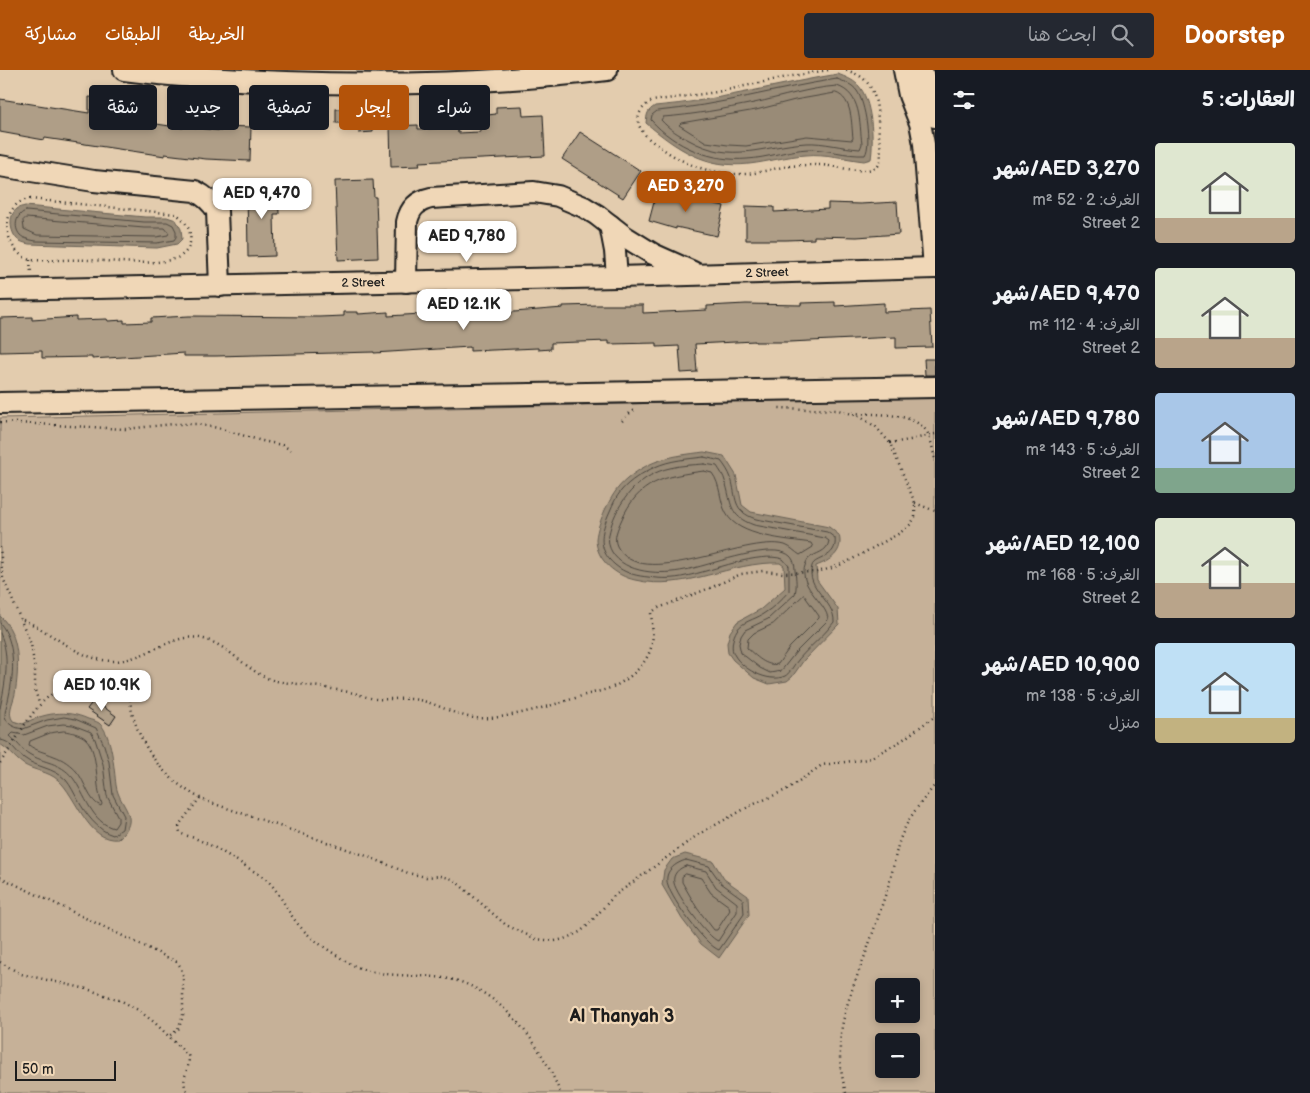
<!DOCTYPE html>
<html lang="ar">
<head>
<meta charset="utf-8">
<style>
  body { margin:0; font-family:"Balsamiq Sans","Playpen Sans Arabic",sans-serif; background:#242831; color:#f1f3f6; direction:rtl; height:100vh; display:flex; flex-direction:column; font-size:19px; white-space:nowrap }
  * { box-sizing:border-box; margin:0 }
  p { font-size:16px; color:#9ea1a6 }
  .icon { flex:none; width:28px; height:28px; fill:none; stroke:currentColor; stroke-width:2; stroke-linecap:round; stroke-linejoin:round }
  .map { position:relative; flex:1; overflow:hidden; direction:ltr }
  .panel { display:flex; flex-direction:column; background:#171b24; width:375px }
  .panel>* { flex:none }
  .banner { position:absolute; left:15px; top:15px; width:475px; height:45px; direction:rtl; display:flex; gap:10px }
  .tools { position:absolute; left:875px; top:908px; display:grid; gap:10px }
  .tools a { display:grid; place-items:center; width:45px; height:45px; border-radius:5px; background:#171b24; box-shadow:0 2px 8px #0003; font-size:25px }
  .scale { position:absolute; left:15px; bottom:12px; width:101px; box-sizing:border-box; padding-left:5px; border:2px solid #1c1c1c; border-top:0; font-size:14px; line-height:18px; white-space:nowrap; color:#1c1c1c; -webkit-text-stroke:4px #f0d7b7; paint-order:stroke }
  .price { position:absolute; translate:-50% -42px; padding:0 11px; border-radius:10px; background:#fff; color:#222; font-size:16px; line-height:32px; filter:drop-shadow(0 1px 2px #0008) }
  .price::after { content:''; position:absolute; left:50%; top:30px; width:15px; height:11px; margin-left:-8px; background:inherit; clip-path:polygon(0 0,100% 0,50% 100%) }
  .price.selected { background:#b45309; color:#fff }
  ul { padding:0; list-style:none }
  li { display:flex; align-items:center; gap:15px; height:125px; padding:0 15px }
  li span { display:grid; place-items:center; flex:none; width:140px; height:100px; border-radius:5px; color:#555 }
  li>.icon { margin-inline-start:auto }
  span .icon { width:60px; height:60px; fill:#fffc; stroke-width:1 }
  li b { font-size:21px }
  h2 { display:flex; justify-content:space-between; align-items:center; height:60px; padding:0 15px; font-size:21px }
  .pill { padding:0 18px; border-radius:5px; background:#171b24; box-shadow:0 2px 8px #0003; font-size:18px; line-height:45px }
  .pill.selected { background:#b45309; color:#fff }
  header { display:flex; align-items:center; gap:30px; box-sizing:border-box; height:70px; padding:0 25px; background:#b45309; color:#fff }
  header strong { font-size:24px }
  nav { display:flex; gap:28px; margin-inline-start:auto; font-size:18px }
  .search { width:350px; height:45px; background:#242831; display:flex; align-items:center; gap:12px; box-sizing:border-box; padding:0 18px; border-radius:5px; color:#9ea1a6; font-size:19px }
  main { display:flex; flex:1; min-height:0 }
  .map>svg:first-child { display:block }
  .green { fill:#c6b198; stroke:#71665a; fill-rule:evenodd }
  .water { fill:#998b77; stroke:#675f53 }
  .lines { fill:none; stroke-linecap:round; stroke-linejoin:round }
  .shore { stroke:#4e4840; stroke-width:1 }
  .building { fill:#af9e87; stroke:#1c1c1c }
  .minor-casing { stroke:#1c1c1c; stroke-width:24 }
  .path { stroke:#1c1c1c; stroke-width:2.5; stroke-dasharray:1 4; stroke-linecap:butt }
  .minor { stroke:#f0d7b7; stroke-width:20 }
  .labels { text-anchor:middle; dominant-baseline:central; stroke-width:4.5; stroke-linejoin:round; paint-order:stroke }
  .street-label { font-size:12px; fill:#1c1c1c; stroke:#f0d7b7 }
  .district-label { font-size:18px; font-weight:bold; fill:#1c1c1c; stroke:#f0d7b7 }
</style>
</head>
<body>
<header>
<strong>Doorstep</strong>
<div class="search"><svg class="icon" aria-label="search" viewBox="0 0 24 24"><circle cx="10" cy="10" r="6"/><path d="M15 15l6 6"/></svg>ابحث هنا</div>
<nav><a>الخريطة</a><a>الطبقات</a><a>مشاركة</a></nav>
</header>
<main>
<section class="panel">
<h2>العقارات: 5<svg class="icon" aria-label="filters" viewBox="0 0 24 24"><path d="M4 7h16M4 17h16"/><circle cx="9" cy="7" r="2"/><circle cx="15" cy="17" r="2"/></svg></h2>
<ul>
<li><span style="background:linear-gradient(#dfe7d0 75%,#b9a48a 0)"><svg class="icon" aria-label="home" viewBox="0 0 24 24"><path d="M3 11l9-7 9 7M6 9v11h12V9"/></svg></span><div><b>AED 3,270/شهر</b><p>الغرف: 2 · 52 m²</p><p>2 Street</p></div></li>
<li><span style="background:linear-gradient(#dfe7d0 70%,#b9a48a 0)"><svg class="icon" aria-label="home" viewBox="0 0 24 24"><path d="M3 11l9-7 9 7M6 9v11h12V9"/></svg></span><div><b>AED 9,470/شهر</b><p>الغرف: 4 · 112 m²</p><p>2 Street</p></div></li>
<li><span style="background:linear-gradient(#a9c7e8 75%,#7fa58c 0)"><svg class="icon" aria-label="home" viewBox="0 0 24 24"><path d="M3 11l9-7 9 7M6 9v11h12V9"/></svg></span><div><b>AED 9,780/شهر</b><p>الغرف: 5 · 143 m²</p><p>2 Street</p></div></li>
<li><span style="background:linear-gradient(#dfe7d0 65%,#b9a48a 0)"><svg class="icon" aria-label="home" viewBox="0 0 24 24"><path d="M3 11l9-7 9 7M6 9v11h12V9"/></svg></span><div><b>AED 12,100/شهر</b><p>الغرف: 5 · 168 m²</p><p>2 Street</p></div></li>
<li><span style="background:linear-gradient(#bfe0f5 75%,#c2b280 0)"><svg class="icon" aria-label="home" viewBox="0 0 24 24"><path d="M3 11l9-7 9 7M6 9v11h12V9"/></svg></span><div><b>AED 10,900/شهر</b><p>الغرف: 5 · 138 m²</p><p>منزل</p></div></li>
</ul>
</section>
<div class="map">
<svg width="935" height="1023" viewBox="0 0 935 1023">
  <rect width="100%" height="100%" fill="#e3ccae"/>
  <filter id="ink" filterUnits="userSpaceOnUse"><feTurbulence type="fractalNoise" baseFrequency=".02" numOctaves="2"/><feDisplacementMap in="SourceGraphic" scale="10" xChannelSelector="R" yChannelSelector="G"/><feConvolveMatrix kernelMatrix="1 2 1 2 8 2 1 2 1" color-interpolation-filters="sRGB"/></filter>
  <g filter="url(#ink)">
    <!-- green -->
    <path class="green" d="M935 327V1023H0V348ZM884 916H911V944H884ZM884 971H911V999H884Z"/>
    <!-- water -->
    <g class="water">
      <path d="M838 4C845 7 852 9 858 15 872 29 874 70 871 89L864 91C846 89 825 83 806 85 787 86 768 92 749 94 706 99 677 79 646 53 647 44 647 41 655 36 717 31 777 14 838 4Z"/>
      <path d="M25 136 145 147H167L176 150 181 159 182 169 177 174 157 178 29 174C25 173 20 172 17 169 10 162 8 145 17 139 19 137 22 137 25 136Z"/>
      <path d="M704 382 724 386 736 405 742 435 751 442 829 457 839 465C844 482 830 491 816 496L817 510 838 539 839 554 804 590 792 607 787 611 769 614 754 608 733 590 728 583 727 573 730 562 737 552 761 539 785 518 784 496 780 493C730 491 685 522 635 510 616 506 596 490 596 469 597 459 601 449 605 440 611 428 616 418 627 409 652 388 673 386 704 382Z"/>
      <path d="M0 546C21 565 19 599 15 624 13 633 7 643 13 651L23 654C44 643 66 639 88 649 91 650 96 651 99 653 112 664 114 699 116 715 119 737 143 747 118 769 88 773 76 725 58 710 48 701 34 701 23 694 14 688 9 679 0 674Z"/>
      <path d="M685 784 713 791 724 809 748 826 749 845 719 888 701 874 682 849 662 815 664 800 672 789Z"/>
    </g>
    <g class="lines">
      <!-- shore -->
      <g class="shore">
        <path d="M837 9C845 12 852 14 857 21 865 32 872 74 865 85 846 86 827 79 808 79 788 80 767 88 747 89 712 92 675 77 651 50L652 45 657 41C718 36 777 18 837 9Z"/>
        <path d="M837 16C862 24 859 52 862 74L860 79C842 78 824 72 806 73 762 76 732 94 689 70 679 65 669 59 661 50L663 47C693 45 724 39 754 33 782 27 809 18 837 16Z"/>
        <path d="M836 23C853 29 851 53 853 68L852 70 807 66 746 76 728 75 706 72 679 55 681 53 756 40 795 30Z"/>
        <path d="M26 141 144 152H167L173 155 176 161V167L174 170 157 173 36 171C31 170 24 169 20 165 13 157 16 144 26 141Z"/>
        <path d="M26 148 144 158H165L169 163 168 165 156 167 37 165 24 159 23 151Z"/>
        <path d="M704 387 721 391C725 396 729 402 731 408 737 428 732 441 756 449L827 462 835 468C838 489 814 487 812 496 805 518 835 531 834 552 822 568 806 579 795 594 792 598 789 604 785 606 769 614 739 598 733 582 731 576 733 566 737 560 743 551 754 550 763 544 773 538 781 530 789 521V496L783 489C759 481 712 501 686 506 674 509 660 509 648 507 638 506 628 504 619 498 596 482 600 463 610 441 613 434 616 427 621 421 629 411 644 402 655 397 670 390 688 389 704 387Z"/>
        <path d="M704 394 717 396C720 401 724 406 725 411 732 433 728 446 754 455L825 468 829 471C827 483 816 482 808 489 792 515 828 532 828 550L796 582 781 601 770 603 760 598 741 583 739 574 741 566 745 560 768 549 795 524C797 516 796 509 795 501 795 493 793 486 785 483 765 474 707 496 685 500 662 505 625 504 612 482 606 472 609 463 612 453 621 427 642 404 670 398 681 395 693 395 704 394Z"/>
        <path d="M704 401 712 403C721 415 719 430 726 443 738 467 787 469 811 473L813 477 800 485C795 482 791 477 785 475 745 464 640 523 617 476 613 468 618 458 621 451 638 411 665 406 704 401Z"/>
        <path d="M804 525 819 546V548L790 577 778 594C766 597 756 586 747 578L748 569 754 563 773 554Z"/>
        <path d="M0 553C16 572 14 603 9 626 8 633 3 643 6 649 9 656 17 658 23 659L47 650 64 647 75 649 96 658 104 675 109 692 113 725 124 746 122 759 113 765C98 761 85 743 78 730 74 723 71 716 66 710 53 697 37 698 24 688 15 682 12 671 0 670"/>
        <path d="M0 563C11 586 5 615 0 638"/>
        <path d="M64 654 73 655 91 662 95 669 103 694 107 726 118 747V752L114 758C92 753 85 724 73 708 59 691 45 694 29 684 22 680 16 671 10 666L13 663 24 665 48 656Z"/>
        <path d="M64 661C71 662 81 664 86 669 99 682 95 717 102 734L101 736C89 732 85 711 77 702 71 695 63 689 54 686 45 682 36 681 29 675L30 671 50 663Z"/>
        <path d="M686 790 709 796 721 813 743 829 744 844 719 880C705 875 672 830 668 815 663 802 675 793 686 790Z"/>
        <path d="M686 796 706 801 716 817 737 833V842L718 871C708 868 676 824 674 813 672 804 679 798 686 796Z"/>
        <path d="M686 804 701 808 711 823 729 836 730 840 717 860H714L697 838 682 812V807Z"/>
      </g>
    </g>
    <!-- building -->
    <g class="building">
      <path d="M89 27 123 30 122 46 131 47 130 50 183 58V56L221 61 222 56 251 57 250 91 206 89 165 84V86L45 68 44 70 0 62V29L89 43Z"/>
      <path d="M522 36 523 46 543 45 545 86 419 92 420 96 391 97 390 56 418 55V59L457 58 458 63 480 62 479 46 496 44V37Z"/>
      <path d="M295 37 309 38V51H295Z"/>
      <rect x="336" y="39" width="12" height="14"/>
      <path d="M373 50V62L359 63V51Z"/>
      <path d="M580 62 641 101 623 128 562 89Z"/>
      <path d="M373 110 374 127H376L378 188 338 190 335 111Z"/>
      <path d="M278 115 279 144H274L275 186 248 187 247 116Z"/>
      <path d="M658 117 685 124 684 127 724 136 717 166 676 157V159L649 151Z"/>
      <path d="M897 132 899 164 857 167 814 166V169L786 170H746V136L774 137V142L828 139V133L860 134Z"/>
      <path d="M835 232V236L884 233V242L930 240 932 277 896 278V267L789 272H755V271L695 274 697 302 681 303 679 276 657 277V273L609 274V271L551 273V279L538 280V278L470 281V277L374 283V282L216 286H184V283L92 289V287L42 288V281L0 282V248L32 247V250L76 247V250L107 249 108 251 124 250V253L151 252V248L189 246 319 247 344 246V242H358V244L388 242V246L454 242V244L514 242 563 238V236L598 235H643V243L707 240V236L746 234 801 235V233Z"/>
      <path d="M924 289H935V305H925Z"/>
      <path d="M94 630 116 646 110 655 87 639Z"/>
    </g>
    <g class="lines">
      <!-- minor casing -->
      <g class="minor-casing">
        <g id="minor">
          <path d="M124 0C178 7 232 10 286 12 393 16 500 13 607 0"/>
          <path d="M904 0 909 25 920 53 924 74 934 198"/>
          <path d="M922 0 935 47"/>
          <path d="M0 96 94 111 195 121C205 126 211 131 217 141L220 216"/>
          <path d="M610 155 615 181 617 207"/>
          <path d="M406 212 407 152C410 138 417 131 431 128L534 122 558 126 584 137 597 145 624 166 653 184 693 202"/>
          <path d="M0 220 617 207 935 198"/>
          <path d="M0 333 935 317"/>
        </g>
      </g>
      <!-- path -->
      <g class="path">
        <path d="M828 0 787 7 717 22 652 31C643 36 636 44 639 55 643 66 654 73 663 79 688 97 716 105 746 104 759 103 771 99 784 97 795 95 807 95 818 95 835 95 865 106 878 96 883 87 880 76 879 66 877 37 879 8 845 0"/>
        <path d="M30 129 176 144C194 155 197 182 174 189 149 196 114 191 88 190 69 189 50 191 30 190 0 179 0 132 30 129Z"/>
        <path d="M30 190 31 203"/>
        <path d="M853 343C875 345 919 341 929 366 932 373 933 382 935 389"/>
        <path d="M622 351 630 343 636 339"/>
        <path d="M0 352 125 359 174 354H196L218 358 262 371 282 375 291 380"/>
        <path d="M890 373 910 370 935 364"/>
        <path d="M915 433 935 441"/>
        <path d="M0 477 3 508 31 574 35 600V620L39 633"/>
        <path d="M23 550C53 562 76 589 111 591 146 592 173 560 204 569 230 576 246 601 272 610 283 613 294 613 305 615 321 617 338 620 354 623 361 625 368 628 376 629 387 630 398 628 410 629 433 630 452 645 474 648 504 651 556 634 585 625 596 622 607 620 617 615 626 610 634 604 641 596 656 577 653 565 651 543L656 539 710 518 741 504 763 501 783 503 817 502 832 498 847 492 900 463 911 454 915 447V433L890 373 876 357 859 346 838 340 779 338"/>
        <path d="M0 693C31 649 38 616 99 606 107 605 118 602 124 610 130 618 130 633 132 643 144 684 168 713 206 731L364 785 408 803 426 807 441 806 453 809 506 855 536 869 555 871 564 869 580 862 587 856 614 826 699 764 750 736 786 720 822 695 868 689 901 671 935 646"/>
        <path d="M200 728 179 755 180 763C186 766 194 767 201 771 216 777 230 787 244 795 251 800 259 804 266 809 279 821 286 839 297 853 310 869 327 879 344 890 375 910 409 903 444 908 497 915 543 975 560 1023"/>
        <path d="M0 807 177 892 180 896 183 905V946L178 960 169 966"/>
        <path d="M0 892 21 904 87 919 122 931 138 940 154 952 188 985C192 1000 178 1007 188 1023"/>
        <path d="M846 1023C832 972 844 941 862 893 872 868 879 843 888 817 894 799 895 779 903 762 910 745 923 730 935 715"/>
      </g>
      <!-- minor -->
      <use href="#minor" class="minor"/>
    </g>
  </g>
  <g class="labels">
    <!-- street labels -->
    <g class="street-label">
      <text transform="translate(767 203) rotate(-2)">2 Street</text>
      <text transform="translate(363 213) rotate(-1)">2 Street</text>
    </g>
    <!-- district labels -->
    <g class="district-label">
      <text x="622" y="946">Al Thanyah 3</text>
    </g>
  </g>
</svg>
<div class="tools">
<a>+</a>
<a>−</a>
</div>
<div class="scale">50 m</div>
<b class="price selected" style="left:686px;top:143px">AED 3,270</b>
<b class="price" style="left:262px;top:150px">AED 9,470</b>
<b class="price" style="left:467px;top:193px">AED 9,780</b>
<b class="price" style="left:464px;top:261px">AED 12.1K</b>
<b class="price" style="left:102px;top:642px">AED 10.9K</b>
<div class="banner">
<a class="pill">شراء</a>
<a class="pill selected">إيجار</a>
<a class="pill">تصفية</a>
<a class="pill">جديد</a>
<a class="pill">شقة</a>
</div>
</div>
</main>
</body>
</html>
